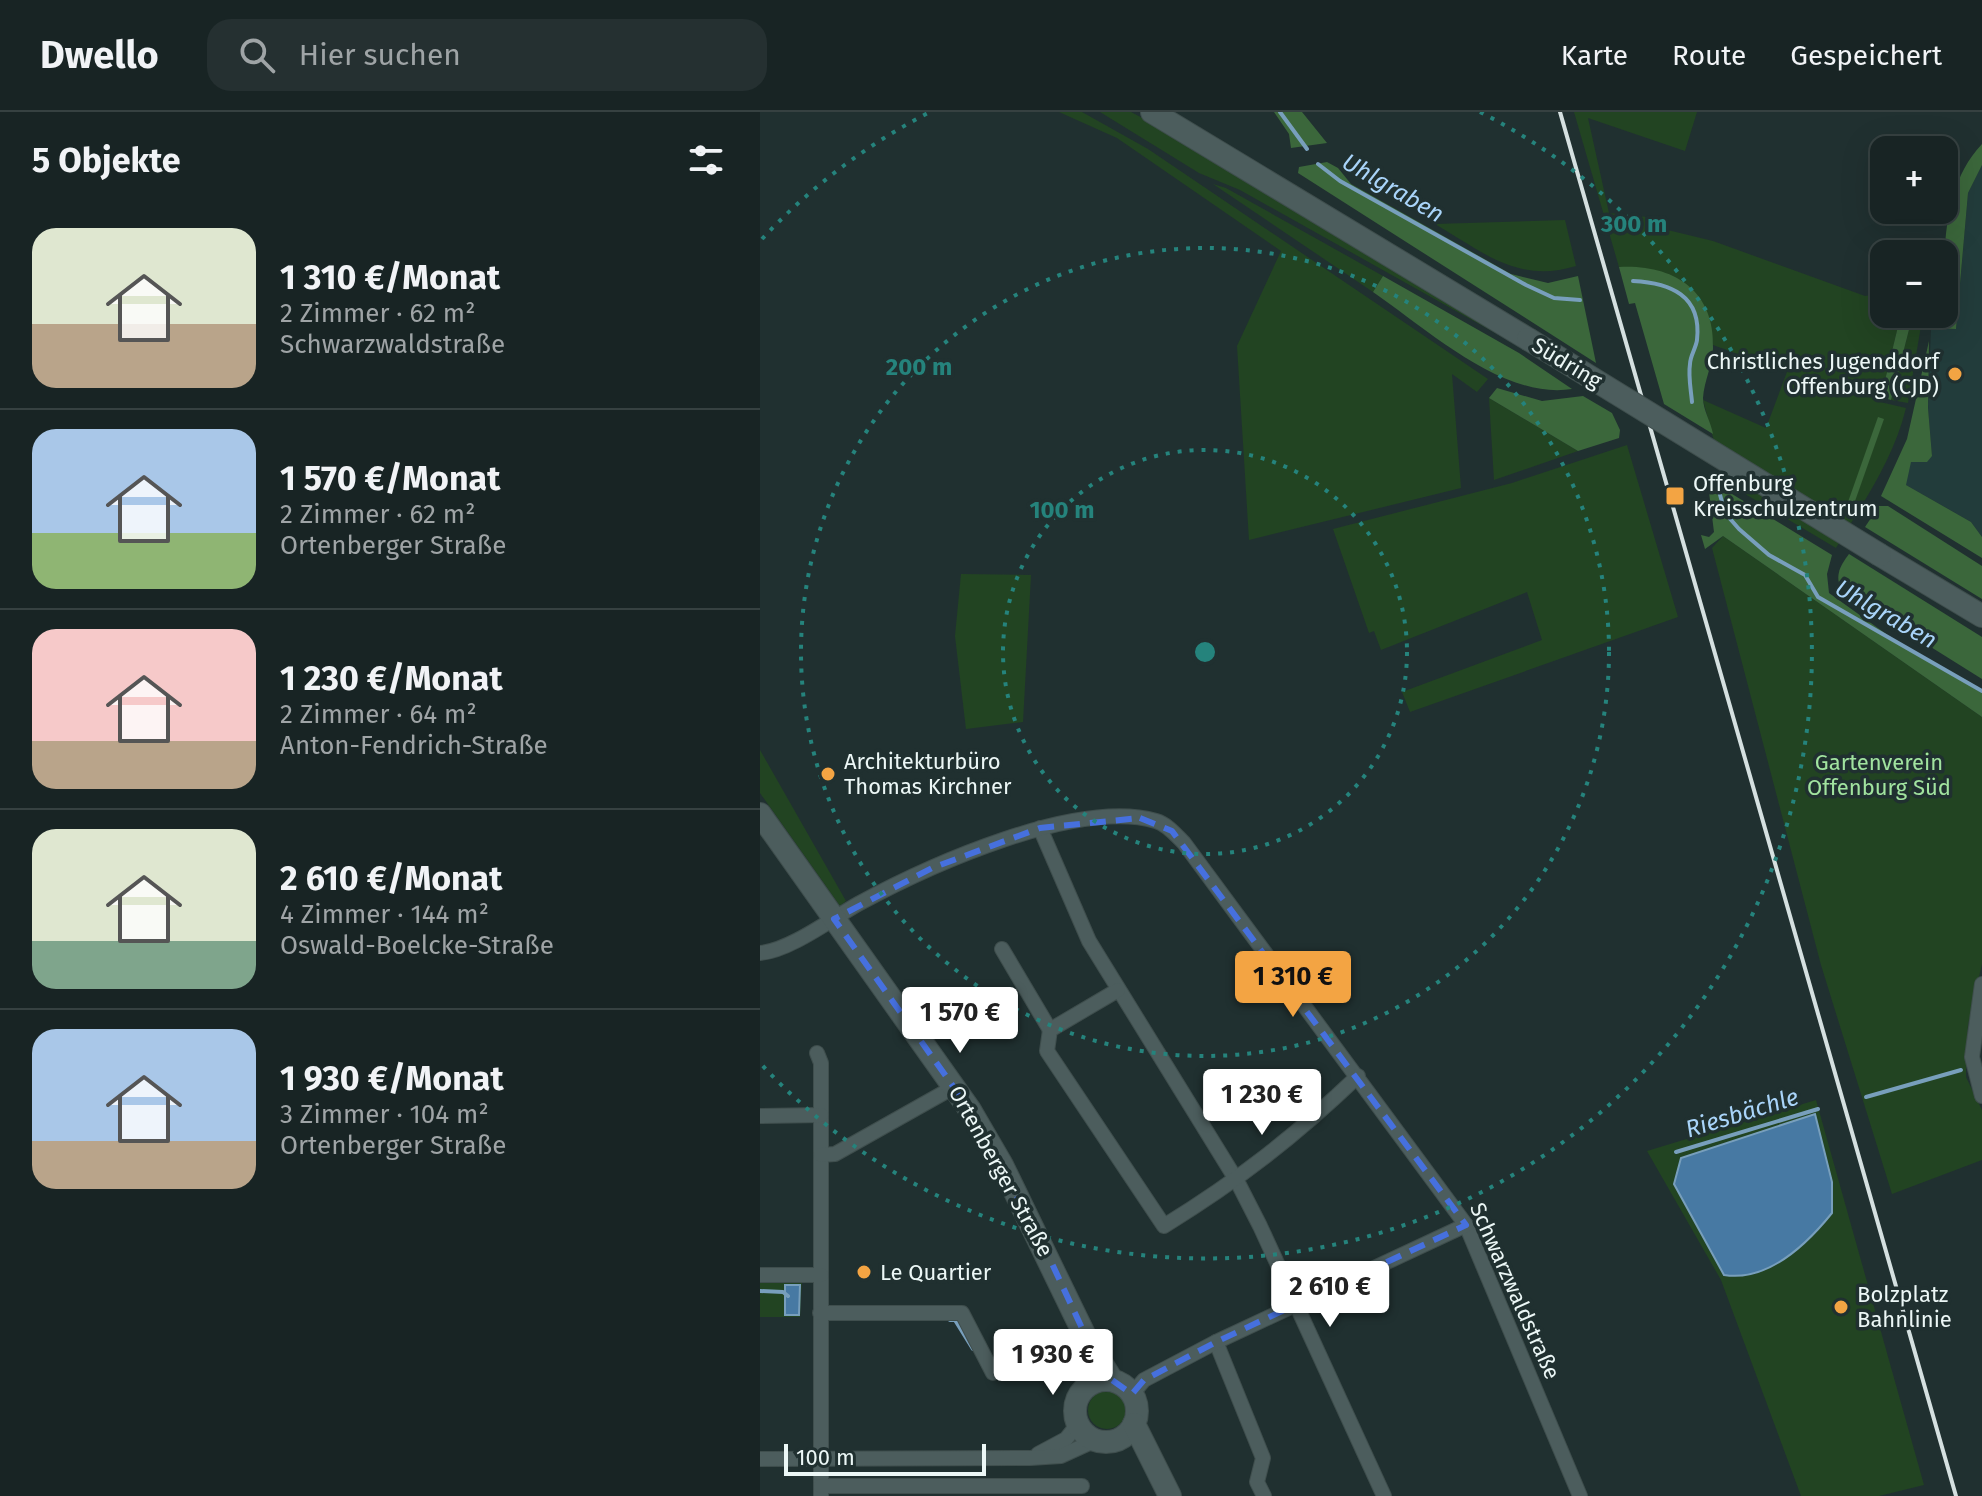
<!DOCTYPE html>
<html lang="de">
<head>
<meta charset="utf-8">
<style>
  body { margin:0; font-family:"Fira Sans",sans-serif; background:#253031; color:#f1f3f6; height:100vh; display:flex; flex-direction:column; font-size:30px; white-space:nowrap }
  * { box-sizing:border-box; margin:0 }
  p { font-size:26px; color:#9fa4a6 }
  .icon { flex:none; width:44px; height:44px; fill:none; stroke:currentColor; stroke-width:2; stroke-linecap:round; stroke-linejoin:round }
  .map { position:relative; flex:1; overflow:hidden }
  .panel { display:flex; flex-direction:column; background:#182424; width:760px }
  .panel>* { flex:none }
  .tools { position:absolute; left:1110px; top:24px; display:grid; gap:16px }
  .tools a { display:grid; place-items:center; width:88px; height:88px; border-radius:16px; background:#182424; box-shadow:0 8px 32px #0002,0 0 0 2px #364141; font-size:40px }
  .scale { position:absolute; left:24px; bottom:20px; width:202px; box-sizing:border-box; padding-left:8px; border:4px solid #ecf7f6; border-top:0; font-size:22px; line-height:28px; white-space:nowrap; color:#ecf7f6; -webkit-text-stroke:6px #203030; paint-order:stroke }
  .price { position:absolute; translate:-50% -68px; padding:0 18px; border-radius:8px; background:#fff; color:#222; font-size:26px; line-height:52px; filter:drop-shadow(0 2px 4px #0008) }
  .price::after { content:''; position:absolute; left:50%; top:48px; width:24px; height:18px; margin-left:-12px; background:inherit; clip-path:polygon(0 0,100% 0,50% 100%) }
  .price.selected { background:#f3a443; color:#111 }
  ul { padding:0; list-style:none }
  li { display:flex; align-items:center; gap:24px; height:200px; padding:0 32px }
  li+li { border-top:2px solid #364141 }
  li span { display:grid; place-items:center; flex:none; width:224px; height:160px; border-radius:24px; color:#555 }
  li>.icon { margin-inline-start:auto }
  span .icon { width:96px; height:96px; fill:#fffc; stroke-width:1 }
  li b { font-size:34px }
  h2 { display:flex; justify-content:space-between; align-items:center; height:96px; padding:0 32px; font-size:34px }
  header { display:flex; align-items:center; gap:48px; box-sizing:border-box; height:112px; padding:0 40px; background:#182424; border-bottom:2px solid #364141 }
  header strong { font-size:38px }
  nav { display:flex; gap:44px; margin-inline-start:auto; font-size:28px }
  .search { width:560px; height:72px; background:#253031; display:flex; align-items:center; gap:20px; box-sizing:border-box; padding:0 28px; border-radius:24px; color:#9fa4a6; font-size:30px }
  main { display:flex; flex:1; min-height:0 }
  .map>svg:first-child { display:block }
  .built { fill:#223c3b }
  .green { fill:#242 }
  .forest { fill:#3b673b }
  .water { fill:#4779a3; stroke:#789fbc; stroke-width:2 }
  .lines { fill:none; stroke-linecap:round; stroke-linejoin:round }
  .stream { stroke:#789fbc; stroke-width:4 }
  .street-casing { stroke:#3f4e4d; stroke-width:16 }
  .secondary-casing { stroke:#3f4e4d; stroke-width:24 }
  .street { stroke:#4c5d5d; stroke-width:14 }
  .secondary { stroke:#4c5d5d; stroke-width:22 }
  .rail { stroke:#d5e0e0; stroke-width:4 }
  .secondary-bridge-casing { stroke:#3f4e4d; stroke-width:24; stroke-linecap:butt }
  .secondary-bridge { stroke:#4c5d5d; stroke-width:22 }
  .marked { fill:none; stroke:#4670de; stroke-width:6; stroke-dasharray:16 10; stroke-linejoin:round }
  .ring { fill:none; stroke:#25837c; stroke-width:4; stroke-dasharray:4 8 }
  .poi-dot { fill:#f3a443; stroke:#203030; stroke-width:3 }
  .labels { text-anchor:middle; dominant-baseline:central; stroke-width:7; stroke-linejoin:round; paint-order:stroke }
  .poi-label { font-size:22px; fill:#ecf7f6; stroke:#203030; text-anchor:start }
  .street-label { font-size:22px; fill:#ecf7f6; stroke:#203030 }
  .park-label { font-size:22px; fill:#a1e39f; stroke:#203030 }
  .water-label { font-size:24px; font-style:italic; fill:#a9d4f9; stroke:#203030 }
  .centre { fill:#25837c; stroke:#203030; stroke-width:4 }
  .ring-label { font-size:24px; text-anchor:middle; font-weight:bold; fill:#25837c; stroke:#203030; stroke-width:7; stroke-linejoin:round; paint-order:stroke }
</style>
</head>
<body>
<header>
<strong>Dwello</strong>
<div class="search"><svg class="icon" aria-label="search" viewBox="0 0 24 24"><circle cx="10" cy="10" r="6"/><path d="M15 15l6 6"/></svg>Hier suchen</div>
<nav><a>Karte</a><a>Route</a><a>Gespeichert</a></nav>
</header>
<main>
<section class="panel">
<h2>5 Objekte<svg class="icon" aria-label="filters" viewBox="0 0 24 24"><path d="M4 7h16M4 17h16"/><circle cx="9" cy="7" r="2"/><circle cx="15" cy="17" r="2"/></svg></h2>
<ul>
<li><span style="background:linear-gradient(#dfe7d0 60%,#b9a48a 0)"><svg class="icon" aria-label="home" viewBox="0 0 24 24"><path d="M3 11l9-7 9 7M6 9v11h12V9"/></svg></span><div><b>1 310 €/Monat</b><p>2 Zimmer · 62 m²</p><p>Schwarzwaldstraße</p></div></li>
<li><span style="background:linear-gradient(#a9c7e8 65%,#8fb573 0)"><svg class="icon" aria-label="home" viewBox="0 0 24 24"><path d="M3 11l9-7 9 7M6 9v11h12V9"/></svg></span><div><b>1 570 €/Monat</b><p>2 Zimmer · 62 m²</p><p>Ortenberger Straße</p></div></li>
<li><span style="background:linear-gradient(#f6c9c9 70%,#b9a48a 0)"><svg class="icon" aria-label="home" viewBox="0 0 24 24"><path d="M3 11l9-7 9 7M6 9v11h12V9"/></svg></span><div><b>1 230 €/Monat</b><p>2 Zimmer · 64 m²</p><p>Anton-Fendrich-Straße</p></div></li>
<li><span style="background:linear-gradient(#dfe7d0 70%,#7fa58c 0)"><svg class="icon" aria-label="home" viewBox="0 0 24 24"><path d="M3 11l9-7 9 7M6 9v11h12V9"/></svg></span><div><b>2 610 €/Monat</b><p>4 Zimmer · 144 m²</p><p>Oswald-Boelcke-Straße</p></div></li>
<li><span style="background:linear-gradient(#a9c7e8 70%,#b9a48a 0)"><svg class="icon" aria-label="home" viewBox="0 0 24 24"><path d="M3 11l9-7 9 7M6 9v11h12V9"/></svg></span><div><b>1 930 €/Monat</b><p>3 Zimmer · 104 m²</p><p>Ortenberger Straße</p></div></li>
</ul>
</section>
<div class="map">
<svg width="1222" height="1384" viewBox="0 0 1222 1384">
  <rect width="100%" height="100%" fill="#203030"/>
  <!-- built -->
  <path class="built" d="M1222 53V425L1211 410 1146 373V364L1151 349 1172 344 1168 296 1171 216 1196 217 1208 81Z"/>
  <!-- green -->
  <g class="green">
    <path d="M299 0H322L388 37 728 267 717 280 692 262 701 376 489 428 477 234 521 139 357 26Z"/>
    <path d="M340 0H371L388 9 762 236 480 78 439 61Z"/>
    <path d="M814 0H937L925 39 828 6 849 101 887 105V113L953 129 1105 184 1124 181V202H1141L1120 290 1146 296C1133 349 1103 390 1076 436L965 370 943 288 1006 316 1027 260 953 233 950 213 874 155H859Z"/>
    <path d="M453 72 466 76 623 164 613 180Z"/>
    <path d="M805 108 816 154C758 172 723 140 675 112Z"/>
    <path d="M1153 202H1163L1148 291 1131 288Z"/>
    <path d="M729 286 818 339 734 368Z"/>
    <path d="M867 333 918 505 650 600 642 580 782 528 767 480 621 538 614 519 609 521 573 417 752 371Z"/>
    <path d="M963 424 1222 605V852L1208 913 1206 946V965L1222 998V1048L1132 1082 1061 853 952 436Z"/>
    <path d="M201 462 271 463 263 610 206 617 195 524Z"/>
    <path d="M0 638 86 789 80 794 0 681Z"/>
    <path d="M1056 988 1164 1373 1119 1384H1041L961 1168 887 1039Z"/>
    <path d="M0 1168H42L40 1205H0Z"/>
    <circle cx="347" cy="1298" r="19"/>
  </g>
  <!-- forest -->
  <g class="forest">
    <path d="M514 0H542L567 31 531 36 529 22Z"/>
    <path d="M1222 32V53L1208 81 1196 217 1171 216 1173 202H1184C1184 146 1180 76 1222 32Z"/>
    <path d="M567 50 578 56 591 72 751 162 788 171 818 164 836 251 538 61 539 55Z"/>
    <path d="M859 155C912 152 955 177 953 236 953 252 944 269 943 286 943 298 951 310 953 322L904 292 875 191 869 192Z"/>
    <path d="M623 164 759 241 812 277C743 288 667 217 613 180Z"/>
    <path d="M1141 202H1153L1131 288 1121 285Z"/>
    <path d="M1169 229 1168 296 1172 344 1167 350H1151L1146 373 1211 410 1222 425V446L1121 384 1147 327Z"/>
    <path d="M737 276 782 289 823 284 852 301 860 318 859 326 818 339 729 286Z"/>
    <path d="M1118 305 1124 307 1094 392 1088 390Z"/>
    <path d="M949 380 972 382 1072 443 1067 462 1069 481 1136 529 1222 581V605L963 424 945 437 941 423 949 425 954 420Z"/>
    <path d="M1119 394H1128L1222 454V487L1105 415Z"/>
    <path d="M1089 442 1222 525V567L1083 480C1074 466 1079 455 1089 442Z"/>
  </g>
  <!-- water -->
  <g class="water">
    <path d="M1055 1002 1072 1070V1101C1047 1132 1008 1170 964 1163L914 1072 921 1046Z"/>
    <path d="M25 1173H40L39 1203H25Z"/>
  </g>
  <g class="lines">
    <!-- stream -->
    <g class="stream">
      <path d="M520 0 547 37"/>
      <path d="M558 52 580 69 766 173 794 186 820 188"/>
      <path d="M873 169C910 171 942 183 937 228 936 236 930 244 930 252 928 264 931 278 932 290"/>
      <path d="M959 379 965 401 979 417 1009 443 1045 463 1058 485 1222 579"/>
      <path d="M1106 985 1201 958"/>
      <path d="M916 1040 1058 997"/>
      <path d="M0 1179 23 1180 28 1184"/>
      <path d="M190 1208H195L213 1237"/>
    </g>
    <!-- street casing -->
    <g class="street-casing">
      <g id="street">
        <path d="M280 716 329 829 477 1069 500 1114 624 1384"/>
        <path d="M242 837 290 918"/>
        <path d="M0 841C29 839 73 806 98 792 168 754 317 686 396 709 407 712 416 723 424 731L706 1113 820 1384"/>
        <path d="M1222 872 1212 945 1222 984"/>
        <path d="M358 878 290 918 287 939 404 1114C480 1067 534 1025 598 964"/>
        <path d="M57 941 61 951V1384"/>
        <path d="M0 1004 61 1003"/>
        <path d="M61 1043 75 1042 194 975"/>
        <path d="M0 1163H61"/>
        <path d="M60 1201H202L233 1261"/>
        <path d="M456 1230 503 1346 497 1370 504 1384"/>
        <path d="M372 1282 384 1268 456 1230 706 1113"/>
        <path d="M278 1342 306 1327 318 1312"/>
        <path d="M0 1347 270 1346 301 1344 336 1328"/>
        <path d="M61 1374H322"/>
      </g>
    </g>
    <!-- secondary casing -->
    <g class="secondary-casing">
      <g id="secondary">
        <path d="M392 0 768 227"/>
        <path d="M1120 443 1222 504"/>
        <path d="M0 702 210 998 242 1053 326 1226 352 1268"/>
        <circle cx="346" cy="1299" r="31"/>
        <path d="M374 1312 410 1384"/>
      </g>
    </g>
    <!-- street -->
    <use href="#street" class="street"/>
    <!-- secondary -->
    <use href="#secondary" class="secondary"/>
    <!-- rail -->
    <path class="rail" d="M800 0 1196 1384"/>
    <!-- secondary-bridge casing -->
    <g class="secondary-bridge-casing">
      <path id="secondary-bridge" d="M768 227 1120 443"/>
    </g>
    <!-- secondary-bridge -->
    <use href="#secondary-bridge" class="secondary-bridge"/>
  </g>
  <!-- marked area -->
  <path class="marked" d="M380 706 412 719 706 1113 456 1230 384 1268 372 1282 352 1268 328 1229 281 1128 210 998 74 807 172 756 280 716Z"/>
  <!-- distance rings -->
  <g class="ring">
    <circle cx="445" cy="540" r="202"/>
    <circle cx="445" cy="540" r="404"/>
    <path d="M2 127A606 606 0 0 1 170 0M720 0A606 606 0 1 1 2 953"/>
  </g>
  <!-- markers -->
  <g class="poi-dot">
    <circle cx="1195" cy="262" r="8"/>
    <rect x="905" y="374" width="20" height="20" rx="4"/>
    <circle cx="68" cy="662" r="8"/>
    <circle cx="104" cy="1160" r="8"/>
    <circle cx="1081" cy="1195" r="8"/>
  </g>
  <g class="labels">
    <!-- poi labels -->
    <g class="poi-label">
      <text x="1179" y="249" text-anchor="end">Christliches Jugenddorf<tspan x="1179" dy="25">Offenburg (CJD)</tspan></text>
      <text x="933" y="371">Offenburg<tspan x="933" dy="25">Kreisschulzentrum</tspan></text>
      <text x="84" y="649">Architekturbüro<tspan x="84" dy="25">Thomas Kirchner</tspan></text>
      <text x="120" y="1160">Le Quartier</text>
      <text x="1097" y="1182">Bolzplatz<tspan x="1097" dy="25">Bahnlinie</tspan></text>
    </g>
    <!-- street labels -->
    <g class="street-label">
      <text transform="translate(807 251) rotate(31)">Südring</text>
      <text transform="translate(241 1059) rotate(61)">Ortenberger Straße</text>
      <text transform="translate(755 1179) rotate(66)">Schwarzwaldstraße</text>
    </g>
    <!-- park labels -->
    <g class="park-label">
      <text x="1119" y="650">Gartenverein<tspan x="1119" dy="25">Offenburg Süd</tspan></text>
    </g>
    <!-- water labels -->
    <g class="water-label">
      <text transform="translate(633 76) rotate(30)">Uhlgraben</text>
      <text transform="translate(1126 502) rotate(30)">Uhlgraben</text>
      <text transform="translate(982 1001) rotate(-17)">Riesbächle</text>
    </g>
  </g>
  <circle cx="445" cy="540" r="12" class="centre"/>
  <g class="ring-label">
    <text x="874" y="120">300 m</text>
    <text x="159" y="263">200 m</text>
    <text x="302" y="406">100 m</text>
  </g>
</svg>
<div class="tools">
<a>+</a>
<a>−</a>
</div>
<div class="scale">100 m</div>
<b class="price selected" style="left:533px;top:907px">1 310 €</b>
<b class="price" style="left:200px;top:943px">1 570 €</b>
<b class="price" style="left:502px;top:1025px">1 230 €</b>
<b class="price" style="left:570px;top:1217px">2 610 €</b>
<b class="price" style="left:293px;top:1285px">1 930 €</b>
</div>
</main>
</body>
</html>
